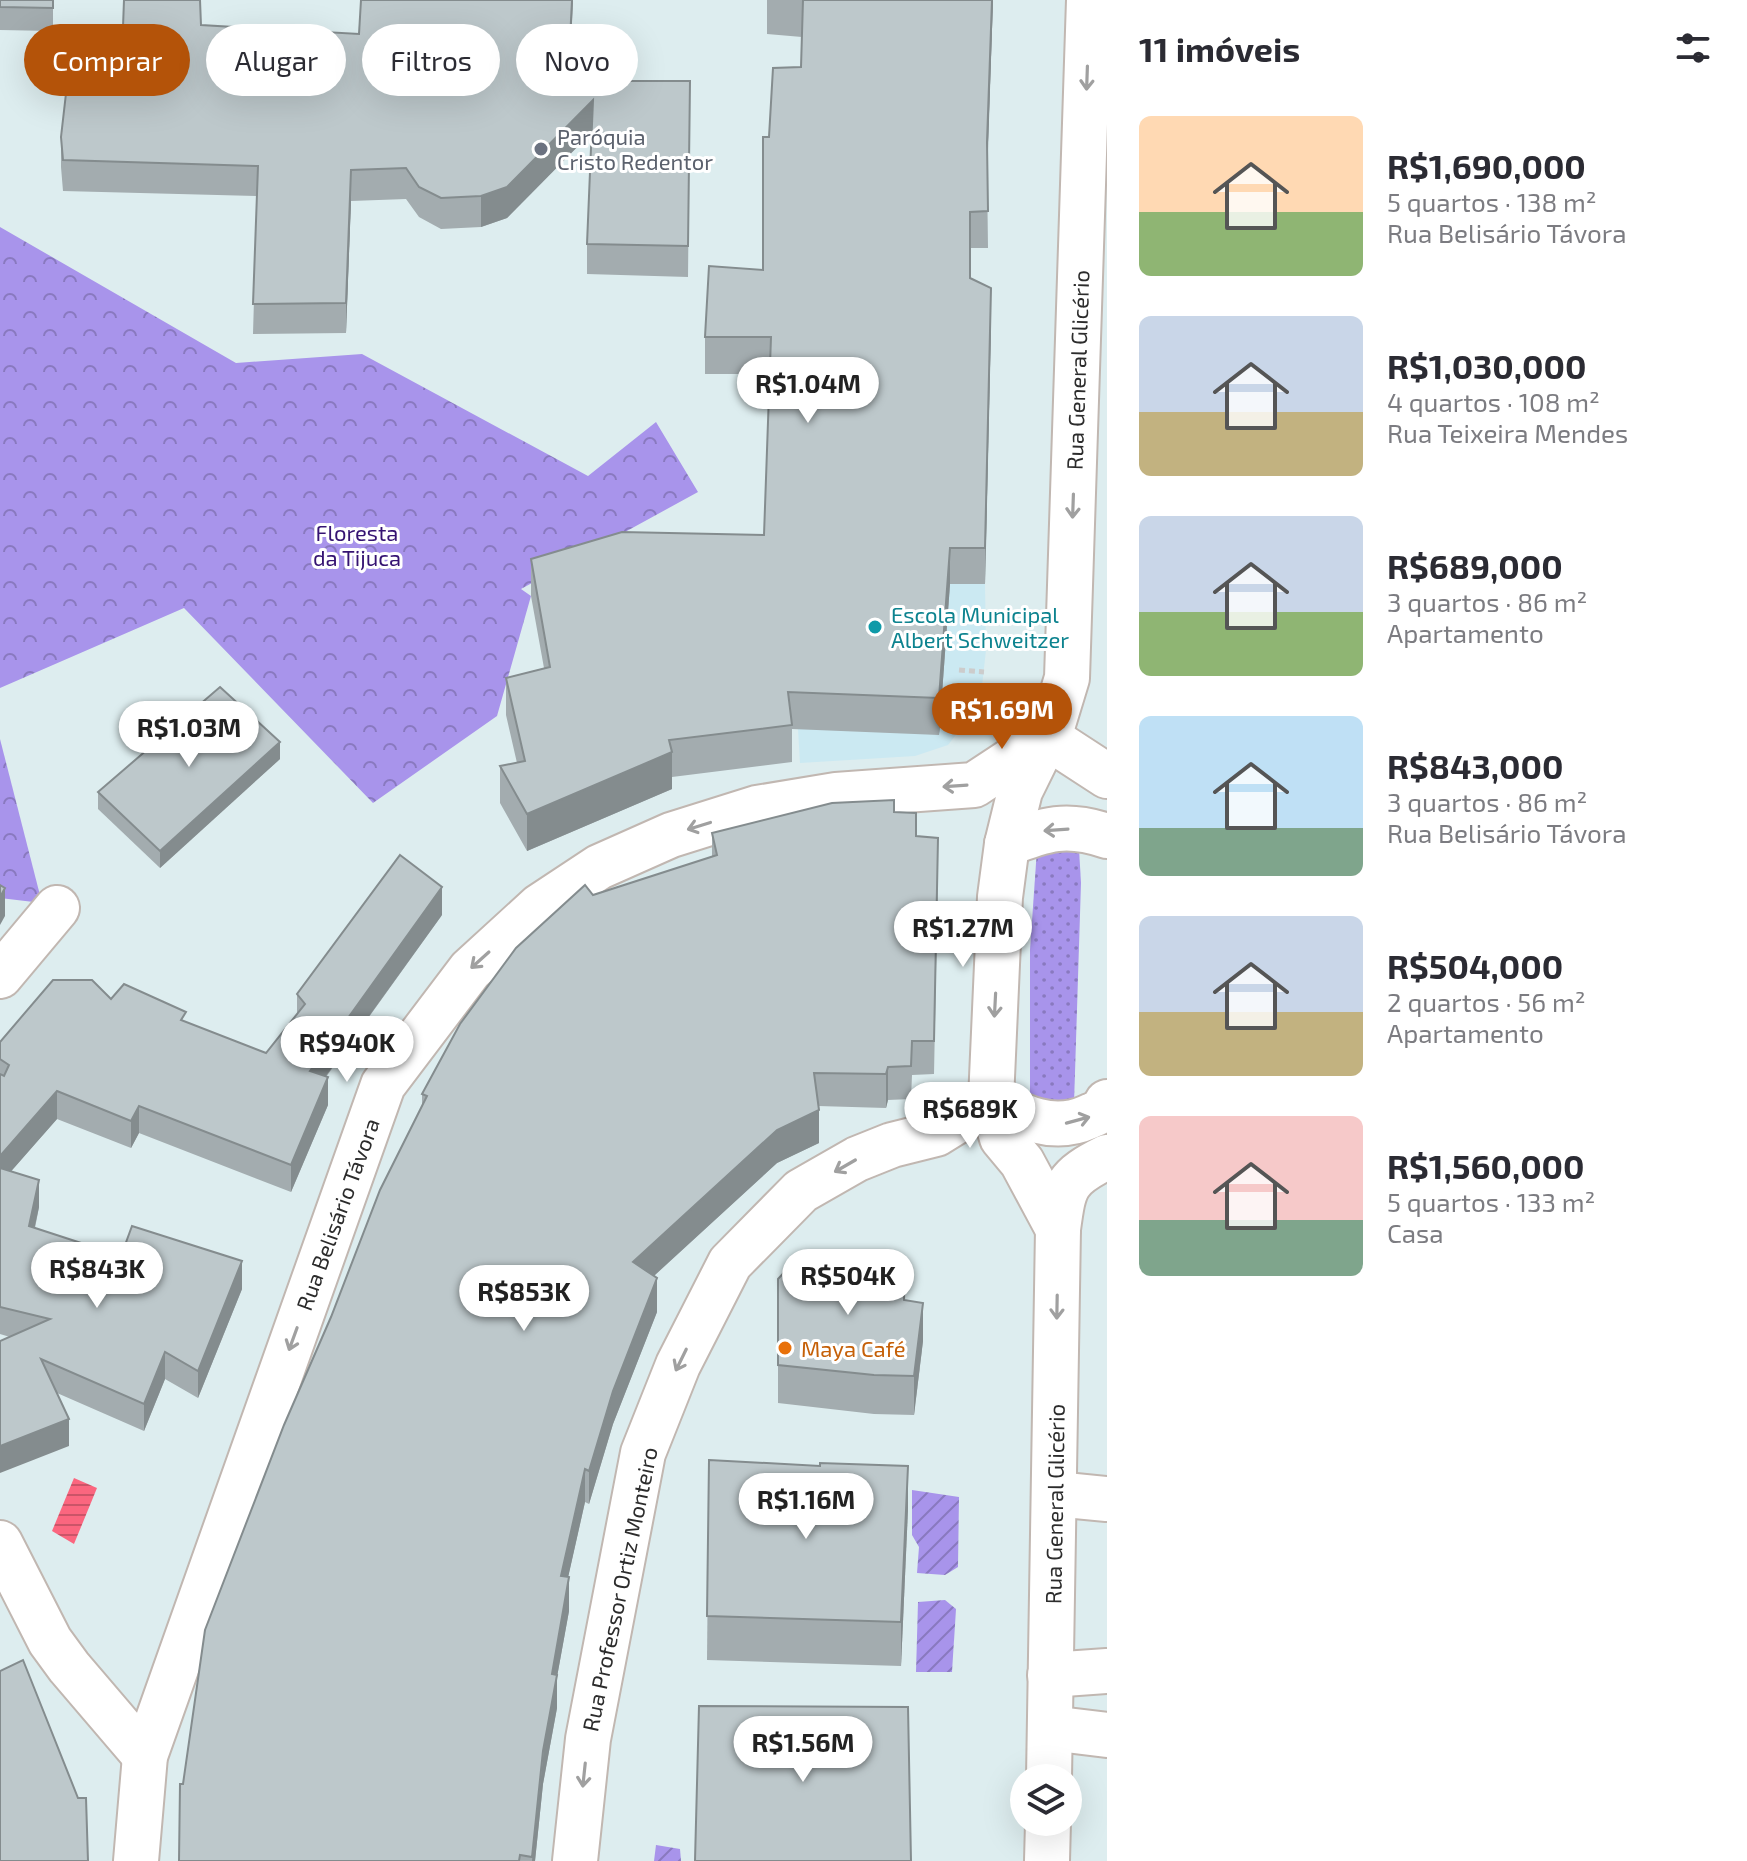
<!DOCTYPE html>
<html lang="pt">
<head>
<meta charset="utf-8">
<style>
  body { margin:0; font-family:"Exo 2",sans-serif; background:#f7f7f7; color:#2b2b33; height:100vh; display:flex; flex-direction:column; font-size:30px; white-space:nowrap }
  * { box-sizing:border-box; margin:0 }
  p { font-size:26px; color:#7c7c81 }
  .icon { flex:none; width:44px; height:44px; fill:none; stroke:currentColor; stroke-width:2; stroke-linecap:round; stroke-linejoin:round }
  .map { position:relative; flex:1; overflow:hidden }
  .panel { display:flex; flex-direction:column; background:#fff; width:640px }
  .panel>* { flex:none }
  .hud { position:absolute; left:24px; top:24px; width:760px; height:72px; display:flex; gap:16px }
  .controls { position:absolute; left:1010px; top:1764px; display:grid; gap:16px }
  .controls a { display:grid; place-items:center; width:72px; height:72px; border-radius:50%; background:#fff; box-shadow:0 8px 32px #0002; font-size:40px }
  .price { position:absolute; translate:-50% -68px; padding:0 18px; border-radius:28px; background:#fff; color:#222; font-size:26px; line-height:52px; filter:drop-shadow(0 2px 4px #0008) }
  .price::after { content:''; position:absolute; left:50%; top:48px; width:24px; height:18px; margin-left:-12px; background:inherit; clip-path:polygon(0 0,100% 0,50% 100%) }
  .price.current { background:#b45309; color:#fff }
  ul { padding:0; list-style:none }
  li { display:flex; align-items:center; gap:24px; height:200px; padding:0 32px }
  li span { display:grid; place-items:center; flex:none; width:224px; height:160px; border-radius:12px; color:#555 }
  li>.icon { margin-inline-start:auto }
  span .icon { width:96px; height:96px; fill:#fffc; stroke-width:1 }
  li b { font-size:34px }
  h2 { display:flex; justify-content:space-between; align-items:center; height:96px; padding:0 32px; font-size:34px }
  .chip { padding:0 28px; border-radius:36px; background:#fff; box-shadow:0 8px 32px #0002; font-size:28px; line-height:72px }
  .chip.current { background:#b45309; color:#fff }
  main { display:flex; flex:1; min-height:0 }
  .map>svg:first-child { display:block }
  .education { fill:#cbe9f2 }
  .grass { fill:url(#grass-dots) }
  .forest { fill:url(#forest-crowns) }
  .garden { fill:url(#garden-furrows) }
  .water { fill:url(#water-rules) }
  .lines { fill:none; stroke-linecap:round; stroke-linejoin:round }
  .minor-casing { stroke:#c1b7b1; stroke-width:48 }
  .path { stroke:#ccc; stroke-width:5; stroke-dasharray:6 4; stroke-linecap:butt }
  .minor { stroke:#fff; stroke-width:44 }
  .wall { fill:#a3acaf }
  .shaded-wall { fill:#848c8e }
  .building { fill:#bdc8cb; stroke:#848c8e; stroke-width:2 }
  .oneway { stroke:#a0a0a0 }
  .worship-dot { fill:#6b7280; stroke:#fff; stroke-width:3 }
  .culture-dot { fill:#0f9aa8; stroke:#fff; stroke-width:3 }
  .food-dot { fill:#e8710a; stroke:#fff; stroke-width:3 }
  .labels { text-anchor:middle; dominant-baseline:central; stroke-width:6; stroke-linejoin:round; paint-order:stroke }
  .worship-label { font-size:22px; fill:#5b616d; stroke:#fff; text-anchor:start }
  .street-label { font-size:22px; fill:#2c2c2c; stroke:#fff }
  .park-label { font-size:22px; fill:#351372; stroke:#fff }
  .culture-label { font-size:22px; fill:#0d838f; stroke:#fff; text-anchor:start }
  .food-label { font-size:22px; fill:#c56008; stroke:#fff; text-anchor:start }
</style>
</head>
<body>
<main>
<div class="map">
<svg width="1107" height="1861" viewBox="0 0 1107 1861">
  <defs>
    <pattern id="grass-dots" width="8" height="8" patternUnits="userSpaceOnUse" patternTransform="scale(2)"><rect width="8" height="8" fill="#a894eb"/><path d="M2 2h.1M6 6h.1" fill="none" stroke="#8979bf" stroke-width="1.8" stroke-linecap="round"/></pattern>
    <pattern id="forest-crowns" width="20" height="18" patternUnits="userSpaceOnUse" patternTransform="scale(2)"><rect width="20" height="18" fill="#a894eb"/><path d="M2 6a3 3 0 1 1 6 0M12 15a3 3 0 1 1 6 0" fill="none" stroke="#8979bf"/></pattern>
    <pattern id="garden-furrows" width="10" height="10" patternUnits="userSpaceOnUse" patternTransform="scale(2)"><rect width="10" height="10" fill="#a894eb"/><path d="M-1 1l2-2M0 10L10 0M9 11l2-2" fill="none" stroke="#8979bf"/></pattern>
    <pattern id="water-rules" width="6" height="5" patternUnits="userSpaceOnUse" patternTransform="scale(2)"><rect width="6" height="5" fill="#fb667f"/><path d="M0 2.5h6" fill="none" stroke="#cb5468"/></pattern>
  </defs>
  <rect width="100%" height="100%" fill="#ddedef"/>
  <!-- education -->
  <path class="education" d="M950 584H985L986 650 980 704 948 745 915 756 800 763 798 729Z"/>
  <!-- grass -->
  <path class="grass" d="M1037 849H1079L1081 883 1074 1104 1030 1100V950Z"/>
  <!-- forest -->
  <g class="forest">
    <path d="M0 227 236 363 362 354 588 476 656 422 698 492 521 589 531 596 497 716 373 803 184 608 0 688Z"/>
    <path d="M0 739 42 903 0 898Z"/>
  </g>
  <!-- garden -->
  <g class="garden">
    <path d="M912 1490 959 1497 958 1567 945 1575 917 1573 919 1547 912 1535Z"/>
    <path d="M945 1600 956 1609 952 1672H916L918 1602Z"/>
    <path d="M656 1845 680 1849 681 1861H654Z"/>
  </g>
  <!-- water -->
  <path class="water" d="M74 1478 97 1488 74 1544 52 1531Z"/>
  <g class="lines">
    <!-- minor casing -->
    <g class="minor-casing">
      <g id="minor">
        <path d="M1007 844C1046 829 1066 822 1107 836"/>
        <path d="M0 976 57 908"/>
        <path d="M991 1100C1021 1117 1053 1133 1088 1117 1097 1113 1102 1112 1107 1102"/>
        <path d="M1058 1229 1022 1162 1002 1138 991 1100 1000 897 1007 844 1020 791 1053 724 1067 678 1089 0"/>
        <path d="M1055 1494 1107 1499"/>
        <path d="M0 1543 50 1641 69 1667 145 1756"/>
        <path d="M1050 1675 1107 1671"/>
        <path d="M1050 1728 1107 1735"/>
        <path d="M1049 1778 1058 1229C1064 1185 1065 1178 1107 1157"/>
        <path d="M136 1861 145 1756 383 1085 470 970 540 906 599 867 671 835 757 808 836 795 974 785 1047 737 1107 776"/>
        <path d="M575 1861 588 1739 643 1453 678 1365 730 1263 801 1191 857 1159 892 1145 936 1134 991 1100"/>
        <path d="M1047 1861 1048 1822"/>
      </g>
    </g>
    <!-- path -->
    <path class="path" d="M959 670 984 672"/>
    <!-- minor -->
    <use href="#minor" class="minor"/>
  </g>
  <!-- wall -->
  <g class="wall">
    <path d="M0 0H53V31L0 30Z"/>
    <path d="M767 0H993L987 171 988 248H970V278L991 325 985 584H950L939 735 792 729V762L672 777V789L527 851 500 803V766L517 763 506 715V678L544 668 531 596V559L764 535 770 374H705V337L763 270 769 137 801 67 802 37 767 34Z"/>
    <path d="M201 25 570 81H690L688 277 587 274V244L592 132 507 218 481 227 441 229 419 217 406 199 351 201 346 333 253 334 257 196 63 191 61 167V137L121 81Z"/>
    <path d="M280 759 160 868 98 809V792Z"/>
    <path d="M894 812 916 836 938 871 934 1074 912 1075 911 1099 888 1100 886 1108 818 1106 819 1143 777 1163 654 1276 657 1312 613 1424 589 1504 585 1502 568 1577 569 1611 557 1677V1708L543 1784 535 1861H179L183 1784 422 1106V1094L593 895 712 857V833Z"/>
    <path d="M442 915 326 1077 328 1105 291 1192 139 1133 131 1148 57 1119 11 1171 39 1207 35 1228 121 1256 242 1289 198 1398 165 1379 144 1431 57 1393 69 1446 10 1337 0 1334V1042L111 999 186 1022 266 1053 297 1014V994Z"/>
    <path d="M778 1279 905 1300 923 1341 914 1415 874 1414 778 1403Z"/>
    <path d="M709 1460 908 1509 901 1666 707 1660Z"/>
  </g>
  <!-- shaded-wall -->
  <g class="shaded-wall">
    <path d="M572 0H573L568 111V81Z"/>
    <path d="M992 0H993L987 179V142Z"/>
    <path d="M593 100V131L507 218 481 227V196Z"/>
    <path d="M351 170V201L346 333V303Z"/>
    <path d="M991 288V325L985 584V548Z"/>
    <path d="M950 548V584L939 735V698Z"/>
    <path d="M280 742V759L160 868V851Z"/>
    <path d="M672 752V789L527 851V814Z"/>
    <path d="M442 887V915L310 1098V1071Z"/>
    <path d="M5 888V916L0 925V897Z"/>
    <path d="M888 1067V1100L886 1108V1074Z"/>
    <path d="M328 1077V1105L291 1192V1165Z"/>
    <path d="M57 1091V1119L0 1184V1156Z"/>
    <path d="M139 1106V1133L131 1148V1121Z"/>
    <path d="M819 1110V1143L777 1163 633 1295V1262L777 1130Z"/>
    <path d="M39 1180V1207L29 1253V1226Z"/>
    <path d="M242 1261V1289L198 1398V1371Z"/>
    <path d="M657 1278V1312L613 1424 589 1504V1471L613 1391Z"/>
    <path d="M923 1303V1341L914 1415V1376Z"/>
    <path d="M165 1352V1379L144 1431V1404Z"/>
    <path d="M69 1419V1446L0 1473V1446Z"/>
    <path d="M908 1466V1509L901 1666V1622Z"/>
    <path d="M585 1469V1502L561 1609V1576Z"/>
    <path d="M569 1577V1611L557 1677V1708L543 1784 535 1861H532L552 1674Z"/>
  </g>
  <!-- building -->
  <g class="building">
    <path d="M0 0H53V8L0 7Z"/>
    <path d="M124 0H200L201 25 359 34 361 0H572L568 81H690L688 246 587 244 593 100 507 187 481 196 441 198 419 187 406 168 351 170 346 303 253 304 258 166 63 160 61 137 68 76 121 81Z"/>
    <path d="M803 0H992L987 142 988 211 970 212V278L991 288 985 548H950L939 698 788 692 792 725 669 740 672 752 527 814 500 766 525 761 506 678 550 667 531 559 622 532 764 535 771 337H705L709 266 763 270V137H769L773 68 801 67Z"/>
    <path d="M220 687 280 742 160 851 98 792Z"/>
    <path d="M894 800V812L916 813V836L938 838 934 1041H912L911 1066 888 1067 886 1074 814 1073 819 1110 777 1130 633 1262 657 1278 613 1391 589 1471 585 1469 561 1576 569 1577 552 1674 557 1675 543 1751 532 1857 520 1855 519 1861H179L180 1784H183L205 1630 284 1425 331 1317 380 1190 427 1096 422 1094 460 1024 516 948 585 885 593 895 717 855 712 833 832 803Z"/>
    <path d="M400 855 442 887 310 1071 328 1077 291 1165 139 1106 131 1121 57 1091 0 1156V1074L4 1076 9 1065 0 1059V1042L53 980H92L111 999 124 984 186 1012 181 1020 266 1053 305 1004 297 994Z"/>
    <path d="M0 885 5 888 0 897Z"/>
    <path d="M0 1168 39 1180 29 1226 121 1256 132 1226 242 1261 198 1371 165 1352 144 1404 41 1359 69 1419 0 1446V1341L50 1319 0 1307Z"/>
    <path d="M815 1256 905 1258 904 1300 923 1303 914 1376 874 1375 778 1365V1279L792 1264Z"/>
    <path d="M709 1460 820 1466V1463L908 1466 901 1622 707 1616Z"/>
    <path d="M23 1660 78 1798H86L88 1861H0V1671Z"/>
    <path d="M699 1706 908 1707 911 1861H695Z"/>
  </g>
  <!-- one-way arrows -->
  <defs><path id="oneway-shaft" d="M-6 0H5M1.5-3L5.5 0L1.5 3" fill="none" stroke-width="1.6" stroke-linecap="round" stroke-linejoin="round" transform="scale(2)"/></defs>
  <g class="oneway">
    <use href="#oneway-shaft" transform="translate(1087 78) rotate(92)"/>
    <use href="#oneway-shaft" transform="translate(1073 506) rotate(92)"/>
    <use href="#oneway-shaft" transform="translate(955 786) rotate(176)"/>
    <use href="#oneway-shaft" transform="translate(699 826) rotate(163)"/>
    <use href="#oneway-shaft" transform="translate(1056 830) rotate(176)"/>
    <use href="#oneway-shaft" transform="translate(480 960) rotate(138)"/>
    <use href="#oneway-shaft" transform="translate(995 1005) rotate(93)"/>
    <use href="#oneway-shaft" transform="translate(1078 1120) rotate(-15)"/>
    <use href="#oneway-shaft" transform="translate(845 1166) rotate(150)"/>
    <use href="#oneway-shaft" transform="translate(1057 1307) rotate(91)"/>
    <use href="#oneway-shaft" transform="translate(293 1339) rotate(110)"/>
    <use href="#oneway-shaft" transform="translate(681 1360) rotate(116)"/>
    <use href="#oneway-shaft" transform="translate(584 1775) rotate(96)"/>
  </g>
  <!-- markers -->
  <circle class="worship-dot" cx="541" cy="149" r="8"/>
  <circle class="culture-dot" cx="875" cy="627" r="8"/>
  <circle class="food-dot" cx="785" cy="1348" r="8"/>
  <g class="labels">
    <!-- worship labels -->
    <g class="worship-label">
      <text x="557" y="136">Paróquia<tspan x="557" dy="25">Cristo Redentor</tspan></text>
    </g>
    <!-- street labels -->
    <g class="street-label">
      <text transform="translate(1077 370) rotate(-88)">Rua General Glicério</text>
      <text transform="translate(337 1214) rotate(-70)">Rua Belisário Távora</text>
      <text transform="translate(1054 1504) rotate(-89)">Rua General Glicério</text>
      <text transform="translate(619 1589) rotate(-78)">Rua Professor Ortiz Monteiro</text>
    </g>
    <!-- park labels -->
    <g class="park-label">
      <text x="357" y="532">Floresta<tspan x="357" dy="25">da Tijuca</tspan></text>
    </g>
    <!-- culture labels -->
    <g class="culture-label">
      <text x="891" y="614">Escola Municipal<tspan x="891" dy="25">Albert Schweitzer</tspan></text>
    </g>
    <!-- food labels -->
    <g class="food-label">
      <text x="801" y="1348">Maya Café</text>
    </g>
  </g>
</svg>
<div class="controls">
<a><svg class="icon" aria-label="layers" viewBox="0 0 24 24"><path d="M12 4l9 5-9 5-9-5zM3 14l9 5 9-5"/></svg></a>
</div>
<b class="price" style="left:808px;top:425px">R$1.04M</b>
<b class="price current" style="left:1002px;top:751px">R$1.69M</b>
<b class="price" style="left:189px;top:769px">R$1.03M</b>
<b class="price" style="left:963px;top:969px">R$1.27M</b>
<b class="price" style="left:347px;top:1084px">R$940K</b>
<b class="price" style="left:970px;top:1150px">R$689K</b>
<b class="price" style="left:97px;top:1310px">R$843K</b>
<b class="price" style="left:848px;top:1317px">R$504K</b>
<b class="price" style="left:524px;top:1333px">R$853K</b>
<b class="price" style="left:806px;top:1541px">R$1.16M</b>
<b class="price" style="left:803px;top:1784px">R$1.56M</b>
<div class="hud">
<a class="chip current">Comprar</a>
<a class="chip">Alugar</a>
<a class="chip">Filtros</a>
<a class="chip">Novo</a>
</div>
</div>
<section class="panel">
<h2>11 imóveis<svg class="icon" aria-label="filters" viewBox="0 0 24 24"><path d="M4 7h16M4 17h16"/><circle cx="9" cy="7" r="2"/><circle cx="15" cy="17" r="2"/></svg></h2>
<ul>
<li><span style="background:linear-gradient(#ffd9b3 60%,#8fb573 0)"><svg class="icon" aria-label="home" viewBox="0 0 24 24"><path d="M3 11l9-7 9 7M6 9v11h12V9"/></svg></span><div><b>R$1,690,000</b><p>5 quartos · 138 m²</p><p>Rua Belisário Távora</p></div></li>
<li><span style="background:linear-gradient(#c9d6e8 60%,#c2b280 0)"><svg class="icon" aria-label="home" viewBox="0 0 24 24"><path d="M3 11l9-7 9 7M6 9v11h12V9"/></svg></span><div><b>R$1,030,000</b><p>4 quartos · 108 m²</p><p>Rua Teixeira Mendes</p></div></li>
<li><span style="background:linear-gradient(#c9d6e8 60%,#8fb573 0)"><svg class="icon" aria-label="home" viewBox="0 0 24 24"><path d="M3 11l9-7 9 7M6 9v11h12V9"/></svg></span><div><b>R$689,000</b><p>3 quartos · 86 m²</p><p>Apartamento</p></div></li>
<li><span style="background:linear-gradient(#bfe0f5 70%,#7fa58c 0)"><svg class="icon" aria-label="home" viewBox="0 0 24 24"><path d="M3 11l9-7 9 7M6 9v11h12V9"/></svg></span><div><b>R$843,000</b><p>3 quartos · 86 m²</p><p>Rua Belisário Távora</p></div></li>
<li><span style="background:linear-gradient(#c9d6e8 60%,#c2b280 0)"><svg class="icon" aria-label="home" viewBox="0 0 24 24"><path d="M3 11l9-7 9 7M6 9v11h12V9"/></svg></span><div><b>R$504,000</b><p>2 quartos · 56 m²</p><p>Apartamento</p></div></li>
<li><span style="background:linear-gradient(#f6c9c9 65%,#7fa58c 0)"><svg class="icon" aria-label="home" viewBox="0 0 24 24"><path d="M3 11l9-7 9 7M6 9v11h12V9"/></svg></span><div><b>R$1,560,000</b><p>5 quartos · 133 m²</p><p>Casa</p></div></li>
</ul>
</section>
</main>
</body>
</html>
